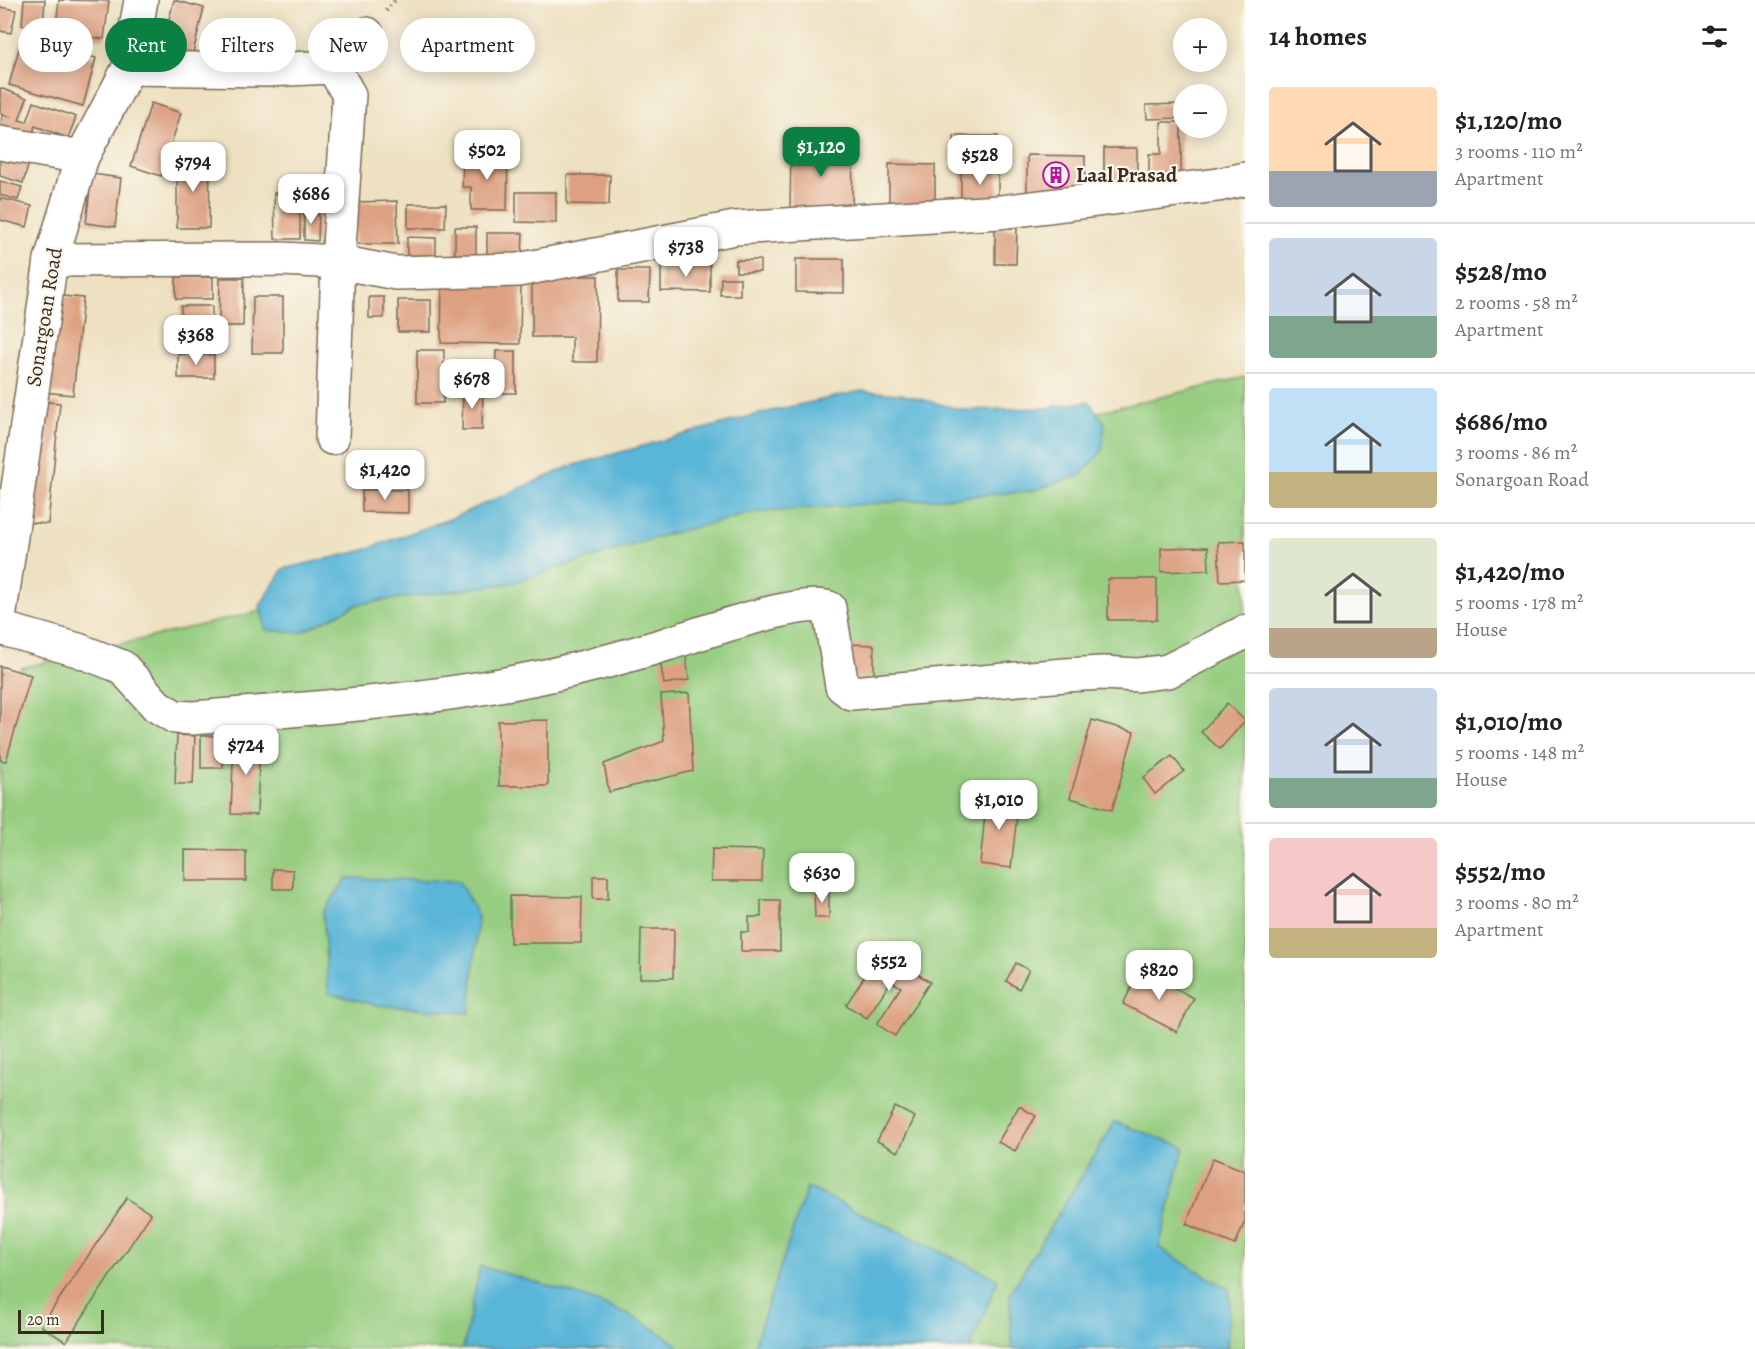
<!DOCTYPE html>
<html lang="en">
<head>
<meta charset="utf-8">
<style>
  body { margin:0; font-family:Alegreya,serif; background:#f2f2f2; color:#222; height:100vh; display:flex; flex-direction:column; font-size:22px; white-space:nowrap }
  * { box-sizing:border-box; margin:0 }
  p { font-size:20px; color:#767676 }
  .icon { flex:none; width:33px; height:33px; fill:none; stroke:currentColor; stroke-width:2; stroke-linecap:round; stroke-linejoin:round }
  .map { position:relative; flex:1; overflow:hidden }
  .side { display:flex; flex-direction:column; background:#fff; width:510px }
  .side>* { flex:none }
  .top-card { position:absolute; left:18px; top:18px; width:570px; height:54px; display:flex; gap:12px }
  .fabs { position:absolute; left:1173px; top:18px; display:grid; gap:12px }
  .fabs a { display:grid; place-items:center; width:54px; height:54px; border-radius:50%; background:#fff; box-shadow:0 3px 15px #0003; font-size:30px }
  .scale { position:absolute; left:18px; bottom:15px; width:86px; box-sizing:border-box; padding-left:6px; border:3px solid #3b2a1e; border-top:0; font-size:16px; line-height:21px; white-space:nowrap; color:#3b2a1e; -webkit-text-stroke:4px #fbf7ec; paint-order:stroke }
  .price { position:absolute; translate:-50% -51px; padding:0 14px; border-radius:12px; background:#fff; color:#222; font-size:20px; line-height:39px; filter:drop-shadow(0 2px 3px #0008) }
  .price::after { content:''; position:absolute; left:50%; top:36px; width:18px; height:14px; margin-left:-9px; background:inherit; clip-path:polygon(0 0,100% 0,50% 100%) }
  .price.selected { background:#0b8043; color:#fff }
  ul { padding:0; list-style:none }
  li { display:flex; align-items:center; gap:18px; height:150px; padding:0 24px }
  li+li { border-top:2px solid #e0e0e0 }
  li span { display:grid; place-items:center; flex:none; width:168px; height:120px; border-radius:6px; color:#555 }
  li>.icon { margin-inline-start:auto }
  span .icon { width:72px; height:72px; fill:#fffc; stroke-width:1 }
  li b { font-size:26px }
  h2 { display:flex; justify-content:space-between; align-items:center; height:72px; padding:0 24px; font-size:26px }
  .chip { padding:0 21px; border-radius:27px; background:#fff; box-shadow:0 3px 15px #0003; font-size:21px; line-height:54px }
  .chip.selected { background:#0b8043; color:#fff }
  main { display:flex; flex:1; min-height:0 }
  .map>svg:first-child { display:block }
  .green { fill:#96cd80; stroke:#687c4f; stroke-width:1.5 }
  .water { fill:#5ab6d8; stroke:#4a707b; stroke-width:1.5 }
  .building { fill:#dda081 }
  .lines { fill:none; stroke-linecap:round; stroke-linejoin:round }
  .minor-casing { stroke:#7a6a57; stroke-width:36 }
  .major-casing { stroke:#7a6a57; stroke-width:36 }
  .path { stroke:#7a6a57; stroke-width:4; stroke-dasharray:1.5 4.5; stroke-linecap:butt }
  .minor { stroke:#fff; stroke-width:33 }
  .major { stroke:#fff; stroke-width:33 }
  .labels { text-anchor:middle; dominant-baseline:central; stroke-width:4.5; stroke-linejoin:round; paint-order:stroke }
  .poi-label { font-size:21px; font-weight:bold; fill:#3b2a1e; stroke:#fbf7ec; text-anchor:start }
  .street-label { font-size:21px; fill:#3b2a1e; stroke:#fbf7ec }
</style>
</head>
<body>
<main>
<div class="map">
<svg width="1245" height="1349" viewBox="0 0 1245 1349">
  <rect width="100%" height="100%" fill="#fbf7ec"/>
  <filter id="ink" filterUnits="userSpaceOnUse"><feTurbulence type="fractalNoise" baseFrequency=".0167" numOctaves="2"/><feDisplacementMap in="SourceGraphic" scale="12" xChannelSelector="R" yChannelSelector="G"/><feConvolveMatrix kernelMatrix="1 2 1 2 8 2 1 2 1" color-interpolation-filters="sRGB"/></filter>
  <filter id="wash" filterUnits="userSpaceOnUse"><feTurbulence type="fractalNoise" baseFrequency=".008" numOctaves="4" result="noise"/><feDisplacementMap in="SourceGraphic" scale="24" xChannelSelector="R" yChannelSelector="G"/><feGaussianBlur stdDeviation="1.35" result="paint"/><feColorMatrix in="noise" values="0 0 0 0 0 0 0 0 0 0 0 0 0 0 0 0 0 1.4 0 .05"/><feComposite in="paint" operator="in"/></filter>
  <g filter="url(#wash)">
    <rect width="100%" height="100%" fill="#eee1c1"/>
    <!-- green -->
    <path class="green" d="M1245 377V1349H0V730L21 668Z"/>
    <!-- water -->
    <g class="water">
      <path d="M861 391 901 394 963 410 1045 408 1089 401 1105 424 1102 452 1081 475 1032 491 753 513 668 534 510 583 359 604 300 633 266 630 260 606 283 569 361 551 452 518 571 466 758 414Z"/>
      <path d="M347 878 459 881 478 916 470 1013 376 1005 328 993 323 912Z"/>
      <path d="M1115 1122 1184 1147 1159 1248 1230 1290 1227 1349H1012L1010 1293Z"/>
      <path d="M807 1187 998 1279 970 1349H753Z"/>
      <path d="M480 1266C541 1285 635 1305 681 1349H463Z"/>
    </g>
    <g id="blocks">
      <!-- building -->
      <g class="building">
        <path d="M24 0H45L43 27 22 25Z"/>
        <path d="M59 0 109 1 104 39 55 33Z"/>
        <path d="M174 0 204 8 190 65 159 57Z"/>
        <path d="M0 7 16 10 11 33 0 31Z"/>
        <path d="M22 38 96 58 83 106 9 85Z"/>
        <path d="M0 88 27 98 19 120 27 122 34 102 76 117 68 138 35 126 30 144 0 135 2 115 11 117 0 113Z"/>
        <path d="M151 103 181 113 161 176 131 166Z"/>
        <path d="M1184 104V118L1147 119 1146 105Z"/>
        <path d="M1161 122H1181V178H1149V154H1161Z"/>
        <path d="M954 136H998V158L954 157Z"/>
        <path d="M791 145 853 146 852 211H790Z"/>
        <rect x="1104" y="148" width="33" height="47"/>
        <path d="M0 154 29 163 23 183 0 176Z"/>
        <path d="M463 155H508L507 210H471V187H462Z"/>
        <path d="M1027 155 1085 156V194H1027Z"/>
        <path d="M177 159H210L209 228H177Z"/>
        <path d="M889 164 935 165V209L889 208Z"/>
        <path d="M961 169 998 170V204L961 203Z"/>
        <path d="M92 174 121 178 115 227 86 223Z"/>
        <path d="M567 175H610L609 205 567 204Z"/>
        <path d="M0 181 22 187 18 200 0 195Z"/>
        <path d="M516 192H556V223L516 222Z"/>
        <path d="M274 193H300V239H275Z"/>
        <path d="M0 198 32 206 27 227 0 220Z"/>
        <path d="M397 201 398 244H355L354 202Z"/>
        <path d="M408 204H446L445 228H408Z"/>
        <path d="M304 209H319L318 241 304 240Z"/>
        <rect x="455" y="227" width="21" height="31"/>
        <path d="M995 228H1017L1016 264H995Z"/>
        <path d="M487 233H523L522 257H487Z"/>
        <path d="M407 237 436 238V265L407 264Z"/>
        <path d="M796 259H844V293L796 292Z"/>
        <rect x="736" y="260" width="24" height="12"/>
        <path d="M661 264H710V292L661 291Z"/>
        <path d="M618 270H650L649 302H618Z"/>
        <path d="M532 276H598L597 362H572V337H532Z"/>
        <rect x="176" y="277" width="37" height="22"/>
        <path d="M220 278H244L243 326H219Z"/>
        <path d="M721 278H740V295H720Z"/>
        <path d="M442 279 521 280 520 344 441 343Z"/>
        <path d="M53 295 83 298 73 395 43 392Z"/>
        <path d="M253 297H283V353H252Z"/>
        <rect x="369" y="297" width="15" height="21"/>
        <rect x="398" y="300" width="33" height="32"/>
        <rect x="181" y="306" width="31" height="38"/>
        <path d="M417 350H444L443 403H417Z"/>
        <path d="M496 351H516V393H495Z"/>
        <path d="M178 354 214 355V378H178Z"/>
        <path d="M463 391H483L482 430H462Z"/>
        <path d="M34 401 60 403 48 524 22 522Z"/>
        <path d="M362 490H408V513L362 512Z"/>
        <path d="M1245 541V580L1220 581 1218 542Z"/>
        <path d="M1208 547 1209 570 1161 572V548Z"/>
        <rect x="1108" y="579" width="49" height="41"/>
        <path d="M847 644 874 645V678H847Z"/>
        <path d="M686 656 689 680 664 684 660 660Z"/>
        <path d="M0 666 31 675 6 761 0 760Z"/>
        <path d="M689 693 693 771 609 792 604 764 664 741 661 695Z"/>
        <path d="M1227 703 1245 721 1220 749 1201 732Z"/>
        <path d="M548 720V786H499L498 721Z"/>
        <path d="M1092 720 1134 732 1112 810 1070 798Z"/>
        <path d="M177 735 195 736 193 784H175Z"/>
        <path d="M201 736H224L223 768H201Z"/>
        <path d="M234 737 260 738 257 815 231 814Z"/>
        <path d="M1172 756 1184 771 1155 794 1143 778Z"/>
        <path d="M987 794 1019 798 1011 868 980 864Z"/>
        <path d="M712 849 763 850 762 881H711Z"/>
        <path d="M185 850 246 851V881H185Z"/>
        <path d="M273 869 293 870V889H273Z"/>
        <rect x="593" y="876" width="15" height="23"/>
        <path d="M829 890V918H815L814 891Z"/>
        <path d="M510 896 582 897 581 943H510Z"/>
        <path d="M761 900H780V951H741V932H749V917H761Z"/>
        <path d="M641 929H674L673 978H640Z"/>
        <path d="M881 951 930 982 895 1036 877 1024 901 987 891 981 867 1018 846 1005Z"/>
        <path d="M1016 963 1029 970 1019 989 1006 981Z"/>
        <path d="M1140 971 1194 998 1177 1032 1123 1004Z"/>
        <path d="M1019 1106 1036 1116 1015 1151 998 1142Z"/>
        <path d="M895 1107 915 1117 898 1152 877 1141Z"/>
        <path d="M1213 1158 1245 1171V1221L1235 1245 1186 1224Z"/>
        <path d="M127 1198 151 1214 66 1342 41 1326Z"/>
      </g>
    </g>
  </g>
  <g filter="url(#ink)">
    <use href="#blocks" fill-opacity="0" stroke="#7a6a57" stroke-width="1.5"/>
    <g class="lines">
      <!-- minor casing -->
      <g class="minor-casing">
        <g id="minor">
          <path d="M129 68 266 70 333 67 367 34"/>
          <path d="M0 143 82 157"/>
          <path d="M51 260 282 259 338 262 396 273 518 270 735 228 1000 212 1218 185 1245 179"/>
          <path d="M332 438 338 262 349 95 333 67"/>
          <path d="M0 628 78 650 122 667 157 706 175 717 192 718C303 709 417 702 526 680 574 671 621 658 667 644 699 634 803 597 829 608L842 686 851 693 1065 675 1103 673 1137 675 1168 671 1245 632"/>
        </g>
      </g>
      <!-- major casing -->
      <g class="major-casing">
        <path id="major" d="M0 612 51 260 82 157 129 68 141 0"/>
      </g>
      <!-- path -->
      <path class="path" d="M386 11 395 0"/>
      <!-- minor -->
      <use href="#minor" class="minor"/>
      <!-- major -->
      <use href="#major" class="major"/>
    </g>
  </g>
  <!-- icons -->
  <defs>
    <g id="building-ring" transform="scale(1.35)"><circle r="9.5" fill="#fbf7ec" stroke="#b5179e" stroke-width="1.5"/><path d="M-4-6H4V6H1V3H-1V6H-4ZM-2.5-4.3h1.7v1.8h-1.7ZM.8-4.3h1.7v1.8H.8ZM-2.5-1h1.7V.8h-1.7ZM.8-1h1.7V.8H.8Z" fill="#b5179e"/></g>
  </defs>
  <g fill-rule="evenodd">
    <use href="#building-ring" x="1056" y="175"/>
  </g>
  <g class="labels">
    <!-- poi labels -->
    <g class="poi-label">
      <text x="1076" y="175">Laal Prasad</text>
    </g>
    <!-- street labels -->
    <g class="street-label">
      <text transform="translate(44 317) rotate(-81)">Sonargoan Road</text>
    </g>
  </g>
</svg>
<div class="fabs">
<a>+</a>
<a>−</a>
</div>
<div class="scale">20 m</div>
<b class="price selected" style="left:821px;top:178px">$1,120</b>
<b class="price" style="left:487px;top:181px">$502</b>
<b class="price" style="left:980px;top:186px">$528</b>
<b class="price" style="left:193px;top:193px">$794</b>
<b class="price" style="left:311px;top:225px">$686</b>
<b class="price" style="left:686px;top:278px">$738</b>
<b class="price" style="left:196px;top:366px">$368</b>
<b class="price" style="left:472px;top:410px">$678</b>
<b class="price" style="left:385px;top:501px">$1,420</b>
<b class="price" style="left:246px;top:776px">$724</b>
<b class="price" style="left:999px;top:831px">$1,010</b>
<b class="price" style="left:822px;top:904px">$630</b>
<b class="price" style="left:889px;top:992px">$552</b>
<b class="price" style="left:1159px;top:1001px">$820</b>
<div class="top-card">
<a class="chip">Buy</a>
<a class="chip selected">Rent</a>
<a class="chip">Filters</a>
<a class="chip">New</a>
<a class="chip">Apartment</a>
</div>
</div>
<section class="side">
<h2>14 homes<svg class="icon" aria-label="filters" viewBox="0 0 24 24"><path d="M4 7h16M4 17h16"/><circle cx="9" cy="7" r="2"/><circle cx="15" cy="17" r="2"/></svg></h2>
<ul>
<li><span style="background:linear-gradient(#ffd9b3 70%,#9aa5b1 0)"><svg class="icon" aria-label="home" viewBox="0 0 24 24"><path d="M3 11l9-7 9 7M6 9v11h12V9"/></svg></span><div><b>$1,120/mo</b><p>3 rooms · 110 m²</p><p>Apartment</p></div></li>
<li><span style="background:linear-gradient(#c9d6e8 65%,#7fa58c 0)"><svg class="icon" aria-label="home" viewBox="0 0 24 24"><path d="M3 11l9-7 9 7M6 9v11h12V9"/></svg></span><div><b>$528/mo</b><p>2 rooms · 58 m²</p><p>Apartment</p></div></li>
<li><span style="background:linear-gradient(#bfe0f5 70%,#c2b280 0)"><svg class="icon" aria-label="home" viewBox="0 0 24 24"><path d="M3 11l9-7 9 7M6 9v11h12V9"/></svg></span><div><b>$686/mo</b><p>3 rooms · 86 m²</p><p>Sonargoan Road</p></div></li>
<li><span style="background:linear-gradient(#dfe7d0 75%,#b9a48a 0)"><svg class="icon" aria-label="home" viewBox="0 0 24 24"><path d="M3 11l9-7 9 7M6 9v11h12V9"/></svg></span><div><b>$1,420/mo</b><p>5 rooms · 178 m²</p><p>House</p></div></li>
<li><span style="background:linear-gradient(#c9d6e8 75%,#7fa58c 0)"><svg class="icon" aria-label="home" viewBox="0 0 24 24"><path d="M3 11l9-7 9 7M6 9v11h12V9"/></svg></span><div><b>$1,010/mo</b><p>5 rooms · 148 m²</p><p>House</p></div></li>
<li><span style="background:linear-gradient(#f6c9c9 75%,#c2b280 0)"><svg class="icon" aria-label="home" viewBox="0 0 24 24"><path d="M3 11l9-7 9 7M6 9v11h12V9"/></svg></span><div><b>$552/mo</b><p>3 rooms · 80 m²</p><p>Apartment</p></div></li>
</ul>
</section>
</main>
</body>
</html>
